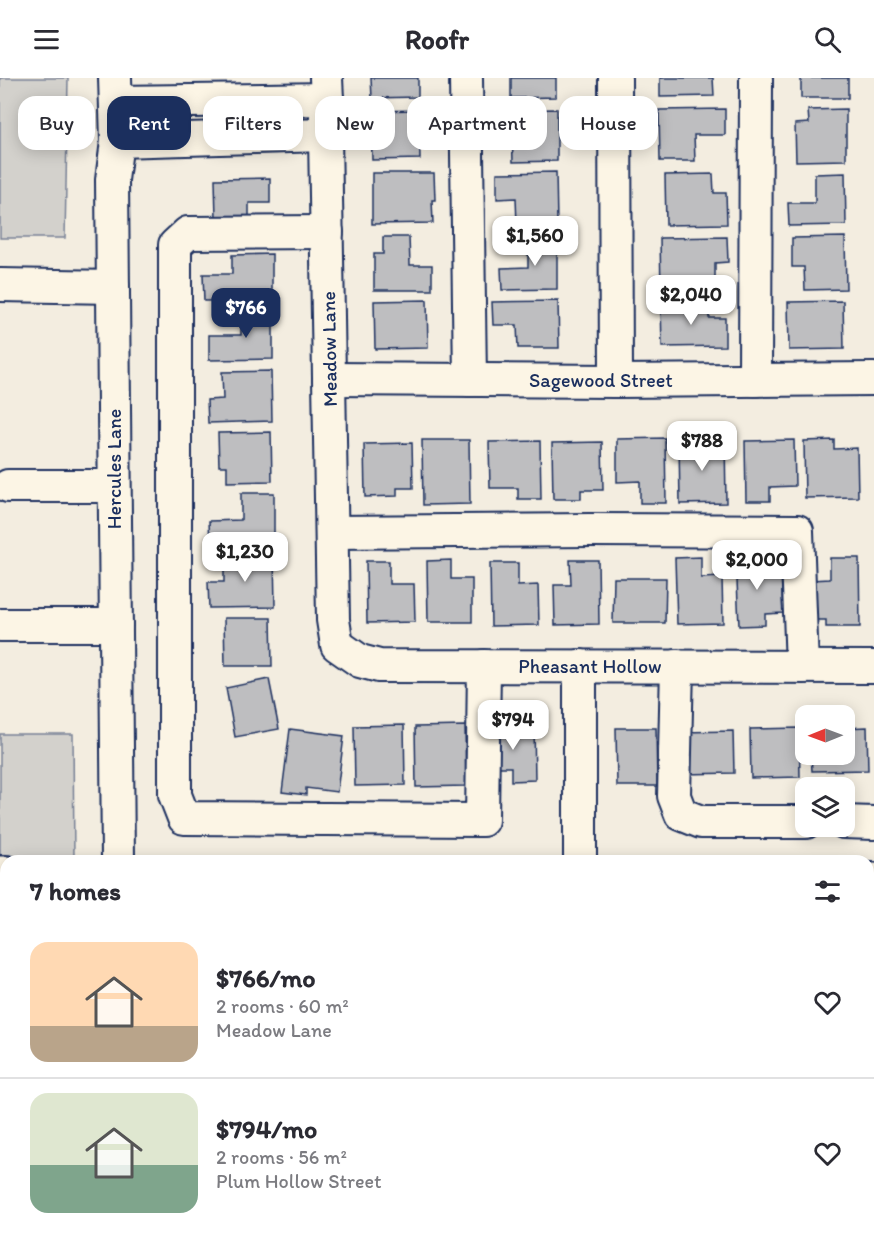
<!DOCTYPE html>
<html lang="en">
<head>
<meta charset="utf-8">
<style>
  body { margin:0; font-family:Itim,sans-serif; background:#f2f2f3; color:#2b2b33; height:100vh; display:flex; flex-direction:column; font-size:22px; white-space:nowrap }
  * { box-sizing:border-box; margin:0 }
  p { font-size:20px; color:#7c7c81 }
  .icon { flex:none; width:33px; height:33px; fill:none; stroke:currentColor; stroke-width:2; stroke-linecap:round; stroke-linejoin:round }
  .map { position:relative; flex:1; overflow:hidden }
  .sheet { position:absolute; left:0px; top:777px; width:874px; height:386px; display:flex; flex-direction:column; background:#fff; border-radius:18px 18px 0 0; box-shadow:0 3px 15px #0003 }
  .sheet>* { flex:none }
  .guide { position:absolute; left:18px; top:18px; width:838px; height:54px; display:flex; gap:12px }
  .needle { width:39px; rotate:269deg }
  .buttons { position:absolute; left:795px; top:627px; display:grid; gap:12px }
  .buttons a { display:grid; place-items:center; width:60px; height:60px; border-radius:12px; background:#fff; box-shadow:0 3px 15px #0003; font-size:30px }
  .price { position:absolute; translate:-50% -51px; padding:0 14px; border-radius:12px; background:#fff; color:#222; font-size:20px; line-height:39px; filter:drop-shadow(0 2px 3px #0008) }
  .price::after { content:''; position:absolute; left:50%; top:36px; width:18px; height:14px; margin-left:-9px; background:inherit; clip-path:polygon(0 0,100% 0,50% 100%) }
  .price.current { background:#1b2f5e; color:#fff }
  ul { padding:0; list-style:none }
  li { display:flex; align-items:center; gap:18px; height:150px; padding:0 30px }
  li+li { border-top:2px solid #e1e1e2 }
  li span { display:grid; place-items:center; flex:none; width:168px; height:120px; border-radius:18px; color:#555 }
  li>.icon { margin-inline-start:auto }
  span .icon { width:72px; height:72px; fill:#fffc; stroke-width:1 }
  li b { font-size:26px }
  h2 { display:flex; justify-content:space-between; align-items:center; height:72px; padding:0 30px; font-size:26px }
  .tag { padding:0 21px; border-radius:18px; background:#fff; box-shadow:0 3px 15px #0003; font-size:21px; line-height:54px }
  .tag.current { background:#1b2f5e; color:#fff }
  header { display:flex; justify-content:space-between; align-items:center; height:78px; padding:0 30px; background:#fff; font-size:27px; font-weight:800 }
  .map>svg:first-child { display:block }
  .green { fill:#d3d1cc; stroke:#778095; stroke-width:1.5 }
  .building { fill:#bebec0; stroke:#1b2f5e; stroke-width:1.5 }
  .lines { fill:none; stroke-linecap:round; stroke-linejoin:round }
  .minor-casing { stroke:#1b2f5e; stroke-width:36 }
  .major-casing { stroke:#1b2f5e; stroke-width:38 }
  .minor { stroke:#fcf5e5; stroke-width:32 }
  .major { stroke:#fcf5e5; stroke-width:33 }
  .labels { text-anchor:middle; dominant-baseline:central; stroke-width:4.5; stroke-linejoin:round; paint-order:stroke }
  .street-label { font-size:20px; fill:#1b2f5e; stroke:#fcf5e5 }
</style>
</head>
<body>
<header><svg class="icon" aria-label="menu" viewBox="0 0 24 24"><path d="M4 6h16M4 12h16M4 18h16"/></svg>Roofr<svg class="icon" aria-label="search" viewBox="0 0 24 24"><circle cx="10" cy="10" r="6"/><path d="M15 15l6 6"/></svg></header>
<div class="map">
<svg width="874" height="1162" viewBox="0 0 874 1162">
  <rect width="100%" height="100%" fill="#f3ede0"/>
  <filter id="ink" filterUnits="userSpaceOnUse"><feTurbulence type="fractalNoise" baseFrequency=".0167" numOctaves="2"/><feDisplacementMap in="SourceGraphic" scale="12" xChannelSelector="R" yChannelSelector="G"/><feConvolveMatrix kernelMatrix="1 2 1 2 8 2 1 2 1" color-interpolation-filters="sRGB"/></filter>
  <g filter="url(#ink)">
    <!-- green -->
    <g class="green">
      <path d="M0 0H68L65 160H0Z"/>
      <path d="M0 656H73L74 783H0Z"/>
    </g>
    <!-- building -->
    <g class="building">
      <path d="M371 0H418V19L372 20Z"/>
      <path d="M511 0H556V19L511 20Z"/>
      <path d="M660 0H713L714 18 660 19Z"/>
      <rect x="801" y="0" width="47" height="20"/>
      <path d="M557 31V83L513 84 512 50H502L501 32Z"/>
      <path d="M725 31V57H694L695 83H660L659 32Z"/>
      <path d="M846 31V82L796 83 795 46 809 45 808 32Z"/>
      <path d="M419 32 420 81 372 82 371 33Z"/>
      <path d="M556 94 557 145 517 146 516 120 497 121V95Z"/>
      <path d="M372 95H434L435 122H432L433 145 372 146Z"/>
      <path d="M845 95 846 147 789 148 788 125H815V96Z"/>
      <path d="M713 96 714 115H726L727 146 666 147 665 97Z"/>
      <path d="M270 100V125H249V140H216L215 101Z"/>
      <path d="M383 159H409L410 187H432V212H374V176H383Z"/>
      <path d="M528 159H557V211L502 212 501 190 528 189Z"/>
      <path d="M727 159 728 184 715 185V212H661L660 160Z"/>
      <path d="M845 159 846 211 805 212 804 189H792V160Z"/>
      <path d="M272 176V222L204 223 203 196H232V177Z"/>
      <path d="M427 222 428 270 375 271 374 223Z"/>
      <path d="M558 223 559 270H518L517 247H493L492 224Z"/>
      <path d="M843 223 844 271 789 272 788 224Z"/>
      <path d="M709 225V240H725V268L662 269 661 226Z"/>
      <path d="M241 233H273V281L209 282V257H241Z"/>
      <path d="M271 293 272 343 208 345 207 322 223 321 222 294Z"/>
      <path d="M271 354 272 403 227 404V388H219L218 355Z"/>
      <path d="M665 360 666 425H640V403L617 404V361Z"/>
      <path d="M422 362H469L470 426 423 427Z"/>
      <path d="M679 362H725L726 425 680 426Z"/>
      <path d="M794 362 795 408 770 409V423H746L745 363Z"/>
      <path d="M834 362V371L857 370 858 419 805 420 804 363Z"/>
      <path d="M540 363 541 421H518V410H490L489 364Z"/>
      <path d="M602 364 603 412H581V421H553L552 365Z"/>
      <path d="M412 365 413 410H397V418L365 419 364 366Z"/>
      <path d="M241 415H274V466L210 467 209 443 241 442Z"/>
      <path d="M274 477 275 529 209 530 208 504H224V478Z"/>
      <path d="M765 478 766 495 781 494 783 535 765 536V547L739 548 736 479Z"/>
      <path d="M701 479V500L722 499 723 545 677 546 675 480Z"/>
      <path d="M830 480H859L860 549H826V542H812L811 502 830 501Z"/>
      <path d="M451 482V501H472V544H428L427 483Z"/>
      <path d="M570 482H598L599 546 555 547 554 507H571Z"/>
      <path d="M366 483H389V506H414L415 544 367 545Z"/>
      <path d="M490 485H518V508L538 507 539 547 491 548Z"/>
      <path d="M614 500H666L665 545H613Z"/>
      <path d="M224 540H271L272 588H225Z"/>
      <path d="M269 601 279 651 235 659 226 610Z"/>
      <path d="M404 647 405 707 355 708 354 648Z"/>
      <path d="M465 648 466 708 416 709 415 649Z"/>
      <path d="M534 649 535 702 511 703V689H489L488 650Z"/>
      <path d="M867 649 868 692 812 693 811 676H844V650Z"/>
      <path d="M616 650H656L657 708H617Z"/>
      <path d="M799 650 800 699 751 700 750 651Z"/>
      <path d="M290 651 344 658 337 714 306 710V717L282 714Z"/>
      <path d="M733 653 734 695 684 696 683 654Z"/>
      <path d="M868 914H874V970L868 969Z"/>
      <rect x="869" y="1068" width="5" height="43"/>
    </g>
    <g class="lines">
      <!-- minor casing -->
      <g class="minor-casing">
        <g id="minor">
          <path d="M115 0 117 63 112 102 118 783"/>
          <path d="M326 0 327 21 325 57 333 542 337 567 360 583 379 588 874 589"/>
          <path d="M466 0 470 302"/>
          <path d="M615 0 616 303"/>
          <path d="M116 24 327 21"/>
          <path d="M117 63 325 57"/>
          <path d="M327 154 188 155 175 167V717L184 740 482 742 484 588"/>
          <path d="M0 207 113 209"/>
          <path d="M329 301 616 303 874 301"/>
          <path d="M755 302 756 0"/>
          <path d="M8 408H114"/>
          <path d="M332 454 591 452 797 453 802 589"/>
          <path d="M0 547H116"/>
          <path d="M580 588V783"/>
          <path d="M677 588 674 718 681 736 701 744H806"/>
          <path d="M844 744 874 745"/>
          <path d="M868 1015H874"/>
          <path d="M130 1156V1162"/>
          <path d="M336 1162V1156"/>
          <path d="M632 1162 633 1156"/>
        </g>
      </g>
      <!-- major casing -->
      <g class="major-casing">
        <g id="major">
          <path d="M0 795H6"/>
          <path d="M868 802H874"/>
        </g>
      </g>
      <!-- minor -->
      <use href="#minor" class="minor"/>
      <!-- major -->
      <use href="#major" class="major"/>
    </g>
  </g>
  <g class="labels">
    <!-- street labels -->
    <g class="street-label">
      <text transform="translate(329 271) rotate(-91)">Meadow Lane</text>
      <text x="601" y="302">Sagewood Street</text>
      <text transform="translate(114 391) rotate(-90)">Hercules Lane</text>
      <text x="590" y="588">Pheasant Hollow</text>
    </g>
  </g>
</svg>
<div class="buttons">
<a><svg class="needle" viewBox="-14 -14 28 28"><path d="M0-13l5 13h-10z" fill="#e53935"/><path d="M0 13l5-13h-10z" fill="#7c7c81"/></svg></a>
<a><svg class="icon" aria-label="layers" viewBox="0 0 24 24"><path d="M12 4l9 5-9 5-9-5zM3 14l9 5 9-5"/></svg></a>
</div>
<b class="price" style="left:535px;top:189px">$1,560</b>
<b class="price" style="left:691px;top:248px">$2,040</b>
<b class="price current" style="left:246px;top:261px">$766</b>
<b class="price" style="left:702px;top:394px">$788</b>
<b class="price" style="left:245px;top:505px">$1,230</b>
<b class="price" style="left:757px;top:513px">$2,000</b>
<b class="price" style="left:513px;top:673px">$794</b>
<div class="guide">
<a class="tag">Buy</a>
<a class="tag current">Rent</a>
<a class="tag">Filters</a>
<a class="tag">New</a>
<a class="tag">Apartment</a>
<a class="tag">House</a>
</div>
<section class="sheet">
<h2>7 homes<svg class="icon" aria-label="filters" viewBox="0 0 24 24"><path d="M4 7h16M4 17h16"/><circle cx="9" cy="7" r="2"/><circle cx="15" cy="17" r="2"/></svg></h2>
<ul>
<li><span style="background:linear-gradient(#ffd9b3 70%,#b9a48a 0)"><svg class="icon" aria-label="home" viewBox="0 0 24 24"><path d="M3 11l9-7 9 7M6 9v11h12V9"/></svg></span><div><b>$766/mo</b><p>2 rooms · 60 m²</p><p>Meadow Lane</p></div><svg class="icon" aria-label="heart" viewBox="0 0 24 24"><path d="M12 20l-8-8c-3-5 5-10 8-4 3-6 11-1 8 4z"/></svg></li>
<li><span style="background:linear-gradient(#dfe7d0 60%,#7fa58c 0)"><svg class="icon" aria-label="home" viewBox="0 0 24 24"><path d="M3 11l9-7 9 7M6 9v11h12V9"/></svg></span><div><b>$794/mo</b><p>2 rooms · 56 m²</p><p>Plum Hollow Street</p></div><svg class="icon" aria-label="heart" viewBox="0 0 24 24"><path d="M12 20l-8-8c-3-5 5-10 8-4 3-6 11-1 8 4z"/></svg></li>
</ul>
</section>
</div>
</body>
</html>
